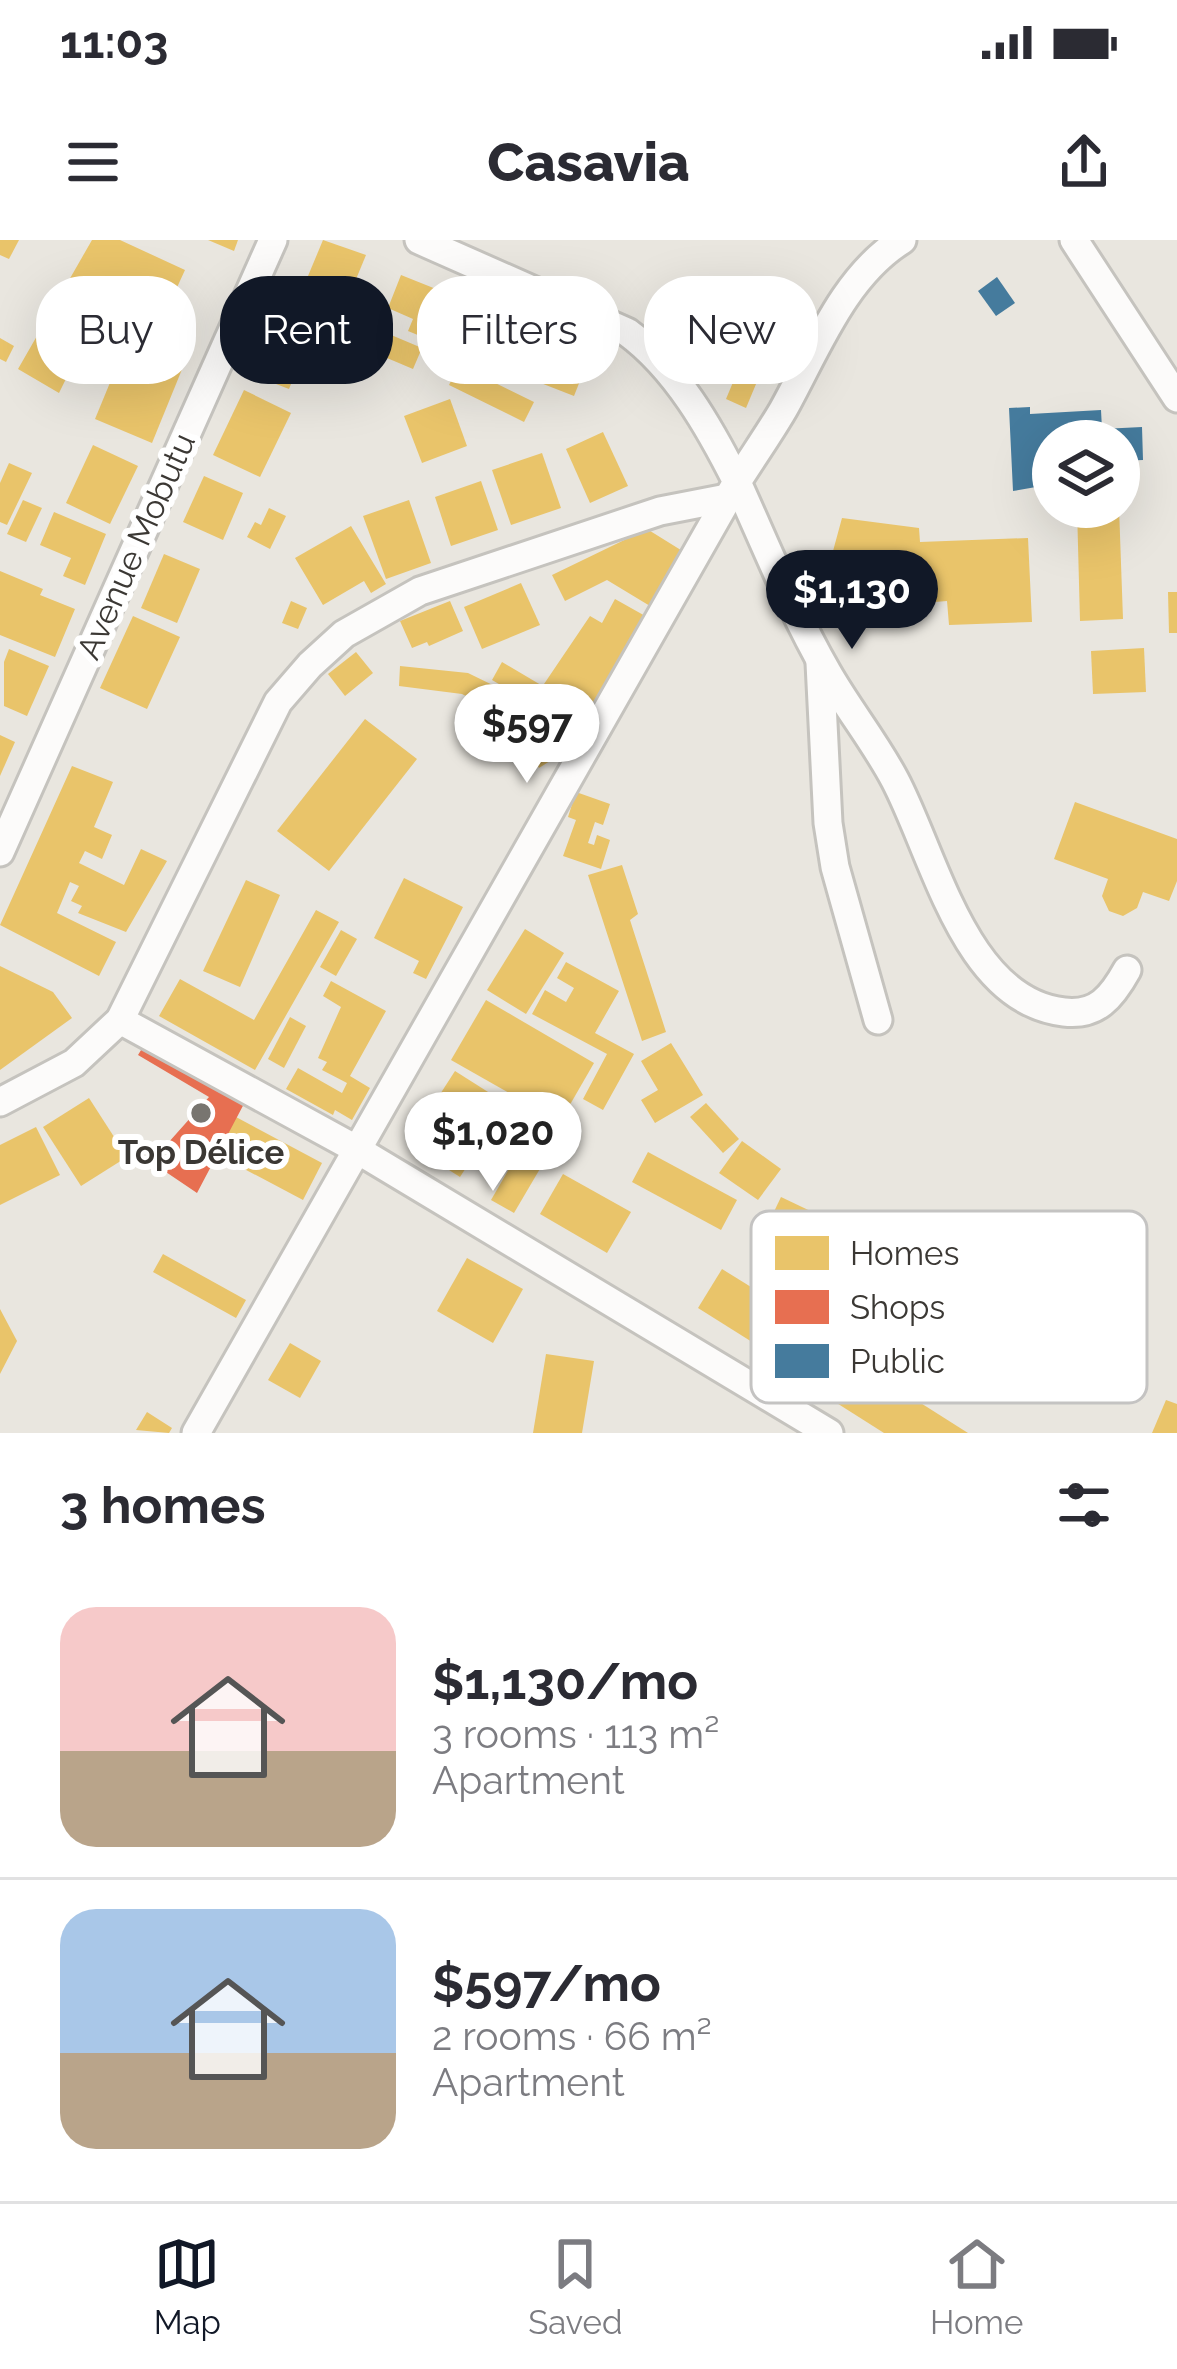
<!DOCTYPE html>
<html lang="en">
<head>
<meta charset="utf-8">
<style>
  body { margin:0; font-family:Raleway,sans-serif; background:#f7f7f7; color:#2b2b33; height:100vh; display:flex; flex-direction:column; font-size:45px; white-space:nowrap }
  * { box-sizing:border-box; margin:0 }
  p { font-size:39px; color:#7c7c81 }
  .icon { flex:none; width:66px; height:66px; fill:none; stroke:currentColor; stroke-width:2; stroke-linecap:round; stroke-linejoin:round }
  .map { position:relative; height:1193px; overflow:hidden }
  .details { display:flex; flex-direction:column; background:#fff; flex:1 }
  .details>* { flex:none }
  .guide { position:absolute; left:36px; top:36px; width:1107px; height:108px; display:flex; gap:24px }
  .controls { position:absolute; left:1032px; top:180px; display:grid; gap:24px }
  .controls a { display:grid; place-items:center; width:108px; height:108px; border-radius:50%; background:#fff; box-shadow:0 12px 48px #0002; font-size:60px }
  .price { position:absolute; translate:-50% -102px; padding:0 27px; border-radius:42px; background:#fff; color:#222; font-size:39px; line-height:78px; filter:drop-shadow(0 3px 6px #0008) }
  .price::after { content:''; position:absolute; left:50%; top:72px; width:36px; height:27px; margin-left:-18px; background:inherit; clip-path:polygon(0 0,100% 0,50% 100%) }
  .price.current { background:#111827; color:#fff }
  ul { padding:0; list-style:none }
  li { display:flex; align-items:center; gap:36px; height:300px; padding:0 60px }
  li+li { border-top:3px solid #e1e1e2 }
  li span { display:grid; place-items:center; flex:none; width:336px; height:240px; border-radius:36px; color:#555 }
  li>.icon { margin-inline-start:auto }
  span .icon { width:144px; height:144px; fill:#fffc; stroke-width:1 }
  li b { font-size:51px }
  h2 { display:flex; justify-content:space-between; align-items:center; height:144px; padding:0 60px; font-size:51px }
  .tag { padding:0 42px; border-radius:48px; background:#fff; box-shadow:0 12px 48px #0002; font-size:42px; line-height:108px }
  .tag.current { background:#111827; color:#fff }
  .status { display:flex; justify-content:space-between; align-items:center; height:84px; padding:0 60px; background:#fff; direction:ltr }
  .status svg { height:33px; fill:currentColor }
  header { display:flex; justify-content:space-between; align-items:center; height:156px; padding:0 60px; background:#fff; font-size:54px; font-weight:800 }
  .tab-bar { display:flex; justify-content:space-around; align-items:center; height:168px; border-top:3px solid #e1e1e2; background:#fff; font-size:33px; color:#7c7c81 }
  .tab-bar a { display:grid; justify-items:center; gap:6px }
  .tab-bar .current { color:#111827 }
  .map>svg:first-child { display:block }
  .homes { fill:#e9c46a }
  .shops { fill:#e76f51 }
  .public { fill:#457b9d }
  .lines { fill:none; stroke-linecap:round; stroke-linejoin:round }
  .minor-casing { stroke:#c5c3be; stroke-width:33 }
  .minor { stroke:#fcfbfa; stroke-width:27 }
  .poi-dot { fill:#787570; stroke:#fff; stroke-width:4.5 }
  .labels { text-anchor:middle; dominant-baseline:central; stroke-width:12; stroke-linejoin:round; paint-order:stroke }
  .street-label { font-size:33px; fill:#3b3834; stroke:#fff }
  .poi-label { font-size:33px; font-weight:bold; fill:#3b3834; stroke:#fff }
  .key { fill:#fff; stroke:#c4c3c2; stroke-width:3 }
  .key-label { font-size:33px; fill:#3b3834 }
</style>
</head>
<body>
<div class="status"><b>11:03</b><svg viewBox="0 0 49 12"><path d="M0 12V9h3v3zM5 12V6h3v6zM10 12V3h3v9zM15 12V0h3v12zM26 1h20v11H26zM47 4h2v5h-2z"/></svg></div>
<header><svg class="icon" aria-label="menu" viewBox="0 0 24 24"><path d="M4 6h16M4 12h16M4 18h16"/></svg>Casavia<svg class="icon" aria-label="share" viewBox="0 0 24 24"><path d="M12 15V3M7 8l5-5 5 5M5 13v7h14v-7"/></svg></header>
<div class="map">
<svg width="1177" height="1193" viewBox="0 0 1177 1193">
  <rect width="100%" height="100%" fill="#e9e6df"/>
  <!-- homes -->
  <g class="homes">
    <path d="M0 0H19L9 19 0 15Z"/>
    <path d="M92 0H120L185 30 157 91 102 66 59 153 18 129Z"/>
    <path d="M208 0H238L234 11Z"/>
    <path d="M323 0 366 15 340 78 298 60Z"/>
    <path d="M401 35 466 61 447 107 408 91 413 79 388 68Z"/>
    <path d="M272 76 326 97 320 112 306 107 289 149 250 134Z"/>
    <path d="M377 89 422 108 413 129 368 110Z"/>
    <path d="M524 93 589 118 574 156 510 131Z"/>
    <path d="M0 98 14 106 6 122 0 119Z"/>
    <path d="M128 99 185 122 152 203 95 179Z"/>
    <path d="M744 116 764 125 746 168 726 159Z"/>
    <path d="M457 129 471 136 473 132 534 162 524 182 449 145Z"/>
    <path d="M244 150 291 173 260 237 213 215Z"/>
    <path d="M450 159 467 206 422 223 404 176Z"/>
    <path d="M603 192 628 246 590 263 566 209Z"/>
    <path d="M93 205 138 226 110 284 66 263Z"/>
    <path d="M542 213 561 268 511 285 492 230Z"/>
    <path d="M9 223 32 233 7 285 0 282V243Z"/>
    <path d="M204 236 243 253 223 300 183 282Z"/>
    <path d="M481 241 498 290 451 306 435 257Z"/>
    <path d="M23 260 42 268 26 302 7 294Z"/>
    <path d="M409 260 431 323 386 339 363 276Z"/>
    <path d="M1119 267 1123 379 1080 381 1077 268Z"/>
    <path d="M269 268 286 276 270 309 247 297 255 282 261 285Z"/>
    <path d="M54 272 106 294 85 345 63 336 71 318 40 305Z"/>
    <path d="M842 278 919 288 920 302 1028 298 1032 382 949 385 947 361 922 363 918 376 827 333Z"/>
    <path d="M351 286 386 344 371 353 364 341 323 365 295 318Z"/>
    <path d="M647 289 684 312 650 366 607 340 565 361 552 335Z"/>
    <path d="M164 314 200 329 177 383 141 368Z"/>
    <path d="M0 331 43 349 40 355 75 369 55 417 0 395Z"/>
    <path d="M521 343 540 385 482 409 464 367Z"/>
    <path d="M1168 352H1177V393H1169Z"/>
    <path d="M615 359 647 377 593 472 544 444 590 376 602 383Z"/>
    <path d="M291 361 307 368 298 389 282 383Z"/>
    <path d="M450 361 463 391 429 406 427 402 412 408 400 381Z"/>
    <path d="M133 376 180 397 147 469 100 448Z"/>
    <path d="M1144 408 1146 452 1093 454 1091 411Z"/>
    <path d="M9 409 49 426 27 476 4 466V422Z"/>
    <path d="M356 412 373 433 345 456 328 434Z"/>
    <path d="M502 422 590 474 580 491 492 440Z"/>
    <path d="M400 426 468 433 523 460 561 514 539 528 513 480 462 454 399 446Z"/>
    <path d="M365 479 417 519 329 631 277 591Z"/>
    <path d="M0 495 15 502 0 536Z"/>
    <path d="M72 526 113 542 94 587 112 595 102 619 85 611 79 623 124 645 141 609 167 621 126 692 78 673 82 666 71 661 79 646 70 642 57 673 116 702 99 736 0 685Z"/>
    <path d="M576 552 610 564 603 585 595 582 588 603 594 605 597 595 610 600 601 629 563 616 576 580 568 577Z"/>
    <path d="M1075 562 1177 599V641L1169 661 1143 652 1137 668 1123 676 1109 671 1102 656 1108 639 1054 619Z"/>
    <path d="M622 625 638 674 630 680 666 792 642 801 588 635Z"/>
    <path d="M404 638 463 667 426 739 413 733 419 721 374 698Z"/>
    <path d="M246 640 280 655 240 747 203 731Z"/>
    <path d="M316 670 339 682 255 830 159 776 180 739 254 780Z"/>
    <path d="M525 689 564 713 526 774 487 750Z"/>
    <path d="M341 690 357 699 336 736 320 727Z"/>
    <path d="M566 722 619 751 595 793 634 814 603 870 583 859 607 814 532 774 545 750 566 762 574 748 557 738Z"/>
    <path d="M0 726 53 752 72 778 0 830Z"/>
    <path d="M331 741 386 771 350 836 370 848 352 880 335 870 333 875 286 849 298 828 342 853 347 843 322 830 327 822 318 818 341 767 323 756Z"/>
    <path d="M486 760 594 823 560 882 451 820Z"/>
    <path d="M290 777 306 786 284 828 268 819Z"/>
    <path d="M671 803 703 855 655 883 641 860 658 850 641 821Z"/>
    <path d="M455 831 507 864 460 937 408 904Z"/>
    <path d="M89 858 127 917 81 946 43 887Z"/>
    <path d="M706 863 739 899 723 913 690 877Z"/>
    <path d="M236 877 322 923 303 960 216 914Z"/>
    <path d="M538 879 561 893 514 973 491 960Z"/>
    <path d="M36 887 60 935 0 965V905Z"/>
    <path d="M742 901 781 929 758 960 719 933Z"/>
    <path d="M648 912 737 960 721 990 632 942Z"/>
    <path d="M563 934 631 972 607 1013 540 974Z"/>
    <path d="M781 957 823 977 800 1023 759 1003Z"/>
    <path d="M163 1014 246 1060 236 1078 153 1032Z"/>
    <path d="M467 1018 523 1049 493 1103 437 1071Z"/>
    <path d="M722 1029 793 1073 768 1112 698 1068Z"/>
    <path d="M0 1069 17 1101 0 1134Z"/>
    <path d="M290 1103 321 1121 300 1158 268 1140Z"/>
    <path d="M826 1103 968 1193H884L802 1141Z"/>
    <path d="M546 1114 594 1121 582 1193H533Z"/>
    <path d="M1166 1160 1177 1164V1193H1152Z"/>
    <path d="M147 1172 172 1188 169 1193 136 1190Z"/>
  </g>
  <!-- shops -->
  <path class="shops" d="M146 802 246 860 197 953 160 928 177 912 168 903 209 857 138 815Z"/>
  <!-- public -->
  <g class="public">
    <path d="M997 37 1015 63 996 76 978 51Z"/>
    <path d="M1030 167V174L1101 170 1102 189 1142 187 1143 220 1119 221V201H1053V244L1013 251 1009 168Z"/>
  </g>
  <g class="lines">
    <!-- minor casing -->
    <g class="minor-casing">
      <g id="minor">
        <path d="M902 0C843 37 816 111 783 170 769 194 752 218 737 242 766 306 792 371 827 432 848 469 875 502 895 540 935 616 965 761 1064 772 1097 776 1112 757 1127 730"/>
        <path d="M1074 0 1177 158"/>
        <path d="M820 423 828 583 835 627 878 780"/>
        <path d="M0 612 273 0"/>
        <path d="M120 780 356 909 829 1193"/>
        <path d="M0 862 74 823 120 780 278 462 310 425 344 394 420 351 660 271 727 258"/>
        <path d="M196 1193 737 242C710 188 676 128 627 92L419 0"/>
      </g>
    </g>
    <!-- minor -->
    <use href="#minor" class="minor"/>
  </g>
  <!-- markers -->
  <circle class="poi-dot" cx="201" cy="873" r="12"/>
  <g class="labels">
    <!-- street labels -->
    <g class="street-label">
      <text transform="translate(136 306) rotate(-66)">Avenue Mobutu</text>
    </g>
    <!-- poi labels -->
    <g class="poi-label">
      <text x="201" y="912">Top Délice</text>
    </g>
  </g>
  <!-- legend -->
  <rect x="751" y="971" width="396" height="192" rx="18" class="key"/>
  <rect x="775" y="996" width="54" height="34" fill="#e9c46a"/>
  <rect x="775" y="1050" width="54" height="34" fill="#e76f51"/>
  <rect x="775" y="1104" width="54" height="34" fill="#457b9d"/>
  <g class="key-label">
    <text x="850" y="1025">Homes</text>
    <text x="850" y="1079">Shops</text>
    <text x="850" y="1133">Public</text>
  </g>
</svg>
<div class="controls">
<a><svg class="icon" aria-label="layers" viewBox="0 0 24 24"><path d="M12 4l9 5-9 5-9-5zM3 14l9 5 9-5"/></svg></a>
</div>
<b class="price current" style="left:852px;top:412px">$1,130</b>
<b class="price" style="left:527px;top:546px">$597</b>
<b class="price" style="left:493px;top:954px">$1,020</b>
<div class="guide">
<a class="tag">Buy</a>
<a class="tag current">Rent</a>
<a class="tag">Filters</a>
<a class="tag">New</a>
</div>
</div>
<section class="details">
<h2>3 homes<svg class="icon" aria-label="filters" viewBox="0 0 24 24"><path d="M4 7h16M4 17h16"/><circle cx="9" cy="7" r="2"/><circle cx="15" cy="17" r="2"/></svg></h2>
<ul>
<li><span style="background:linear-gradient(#f6c9c9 60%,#b9a48a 0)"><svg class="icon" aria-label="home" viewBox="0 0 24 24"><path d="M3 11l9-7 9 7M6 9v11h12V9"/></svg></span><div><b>$1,130/mo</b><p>3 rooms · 113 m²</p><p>Apartment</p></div></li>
<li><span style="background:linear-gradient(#a9c7e8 60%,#b9a48a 0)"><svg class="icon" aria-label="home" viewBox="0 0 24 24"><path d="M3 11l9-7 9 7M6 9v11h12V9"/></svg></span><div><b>$597/mo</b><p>2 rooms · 66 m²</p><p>Apartment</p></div></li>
</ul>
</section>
<nav class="tab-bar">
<a class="current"><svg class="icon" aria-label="map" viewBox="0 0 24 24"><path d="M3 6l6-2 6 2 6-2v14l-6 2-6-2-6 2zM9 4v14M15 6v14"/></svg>Map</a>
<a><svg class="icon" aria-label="saved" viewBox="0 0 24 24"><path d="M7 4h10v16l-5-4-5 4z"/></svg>Saved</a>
<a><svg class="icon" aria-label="home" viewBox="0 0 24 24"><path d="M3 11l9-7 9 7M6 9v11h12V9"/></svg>Home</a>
</nav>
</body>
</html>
